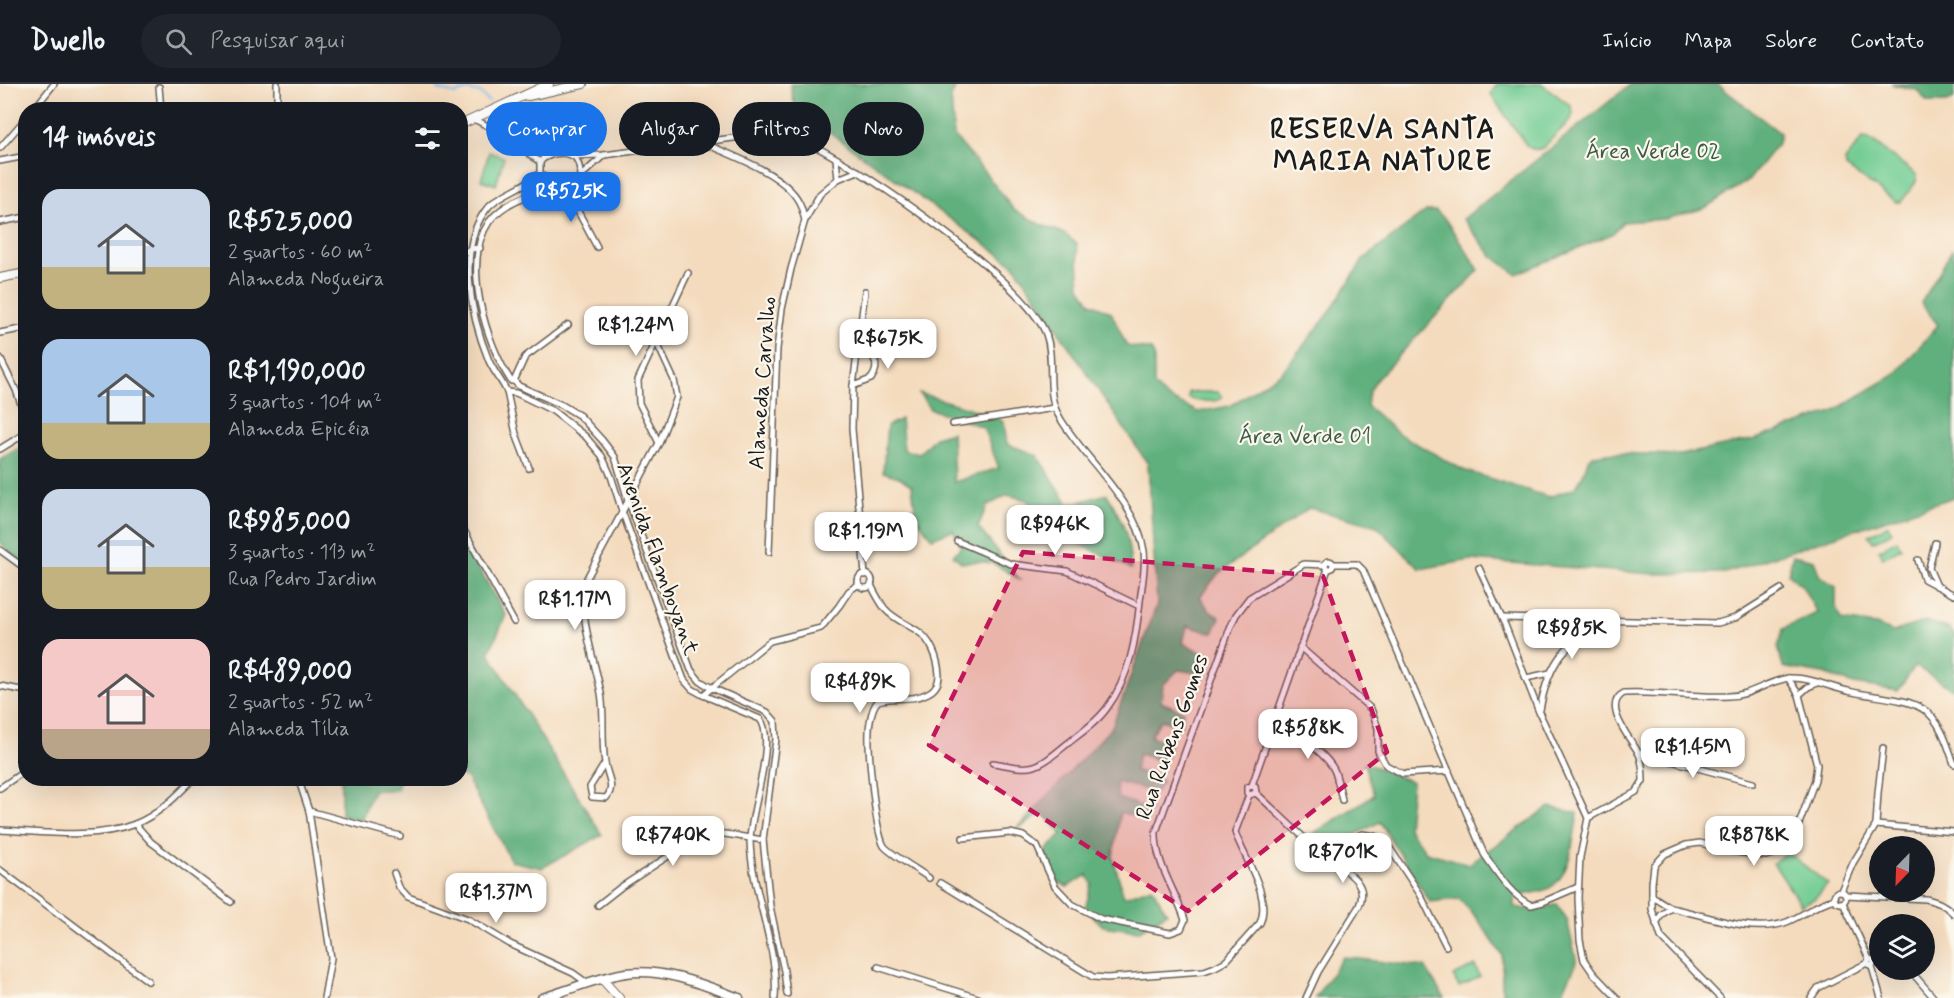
<!DOCTYPE html>
<html lang="pt">
<head>
<meta charset="utf-8">
<style>
  body { margin:0; font-family:Mynerve,sans-serif; background:#20242c; color:#f1f3f6; height:100vh; display:flex; flex-direction:column; font-size:22px; white-space:nowrap }
  * { box-sizing:border-box; margin:0 }
  p { font-size:20px; color:#9ea1a6 }
  .icon { flex:none; width:33px; height:33px; fill:none; stroke:currentColor; stroke-width:2; stroke-linecap:round; stroke-linejoin:round }
  .map { position:relative; flex:1; overflow:hidden }
  .sheet { position:absolute; left:18px; top:18px; width:450px; height:684px; display:flex; flex-direction:column; background:#171b24; border-radius:24px; box-shadow:0 6px 24px #0002 }
  .sheet>* { flex:none }
  .hud { position:absolute; left:486px; top:18px; width:570px; height:54px; display:flex; gap:12px }
  .needle { width:39px; rotate:203deg }
  .tools { position:absolute; left:1869px; top:752px; display:grid; gap:12px }
  .tools a { display:grid; place-items:center; width:66px; height:66px; border-radius:50%; background:#171b24; box-shadow:0 6px 24px #0002; font-size:30px }
  .price { position:absolute; translate:-50% -51px; padding:0 14px; border-radius:12px; background:#fff; color:#222; font-size:20px; line-height:39px; filter:drop-shadow(0 2px 3px #0008) }
  .price::after { content:''; position:absolute; left:50%; top:36px; width:18px; height:14px; margin-left:-9px; background:inherit; clip-path:polygon(0 0,100% 0,50% 100%) }
  .price.current { background:#1a73e8; color:#fff }
  ul { padding:0; list-style:none }
  li { display:flex; align-items:center; gap:18px; height:150px; padding:0 24px }
  li span { display:grid; place-items:center; flex:none; width:168px; height:120px; border-radius:18px; color:#555 }
  li>.icon { margin-inline-start:auto }
  span .icon { width:72px; height:72px; fill:#fffc; stroke-width:1 }
  li b { font-size:26px }
  h2 { display:flex; justify-content:space-between; align-items:center; height:72px; padding:0 24px; font-size:26px }
  .chip { padding:0 21px; border-radius:27px; background:#171b24; box-shadow:0 6px 24px #0002; font-size:21px; line-height:54px }
  .chip.current { background:#1a73e8; color:#fff }
  header { display:flex; align-items:center; gap:36px; box-sizing:border-box; height:84px; padding:0 30px; background:#171b24; border-bottom:2px solid #363941 }
  header strong { font-size:28px }
  nav { display:flex; gap:33px; margin-inline-start:auto; font-size:21px }
  .search { width:420px; height:54px; background:#20242c; display:flex; align-items:center; gap:15px; box-sizing:border-box; padding:0 21px; border-radius:33px; color:#9ea1a6; font-size:22px }
  .map>svg:first-child { display:block }
  .green { fill:#75cd94; stroke:#487458; stroke-width:1.5 }
  .forest { fill:#60b07e; stroke:#3e664d; stroke-width:1.5 }
  .lines { fill:none; stroke-linecap:round; stroke-linejoin:round }
  .stream { stroke:#75b9eb; stroke-width:2 }
  .street-casing { stroke:#685f55; stroke-width:8 }
  .secondary-casing { stroke:#685f55; stroke-width:10 }
  .primary-casing { stroke:#685f55; stroke-width:11 }
  .street { stroke:#fff; stroke-width:5 }
  .secondary { stroke:#fff; stroke-width:8 }
  .primary { stroke:#fff; stroke-width:8 }
  .marked { fill:#c2185b; fill-opacity:0.2; stroke:#c2185b; stroke-width:4.5; stroke-dasharray:12 8; stroke-linejoin:round }
  .labels { text-anchor:middle; dominant-baseline:central; stroke-width:4.5; stroke-linejoin:round; paint-order:stroke }
  .park-label { font-size:22px; fill:#3b5a46; stroke:#fbf7ec }
  .street-label { font-size:22px; fill:#1c1c1c; stroke:#fbf7ec }
  .district-label { font-size:28px; font-weight:bold; letter-spacing:1.5px; fill:#1c1c1c; stroke:#fbf7ec }
</style>
</head>
<body>
<header>
<strong>Dwello</strong>
<div class="search"><svg class="icon" aria-label="search" viewBox="0 0 24 24"><circle cx="10" cy="10" r="6"/><path d="M15 15l6 6"/></svg>Pesquisar aqui</div>
<nav><a>Início</a><a>Mapa</a><a>Sobre</a><a>Contato</a></nav>
</header>
<div class="map">
<svg width="1954" height="914" viewBox="0 0 1954 914">
  <rect width="100%" height="100%" fill="#fbf7ec"/>
  <filter id="ink" filterUnits="userSpaceOnUse"><feTurbulence type="fractalNoise" baseFrequency=".0167" numOctaves="2"/><feDisplacementMap in="SourceGraphic" scale="12" xChannelSelector="R" yChannelSelector="G"/><feConvolveMatrix kernelMatrix="1 2 1 2 8 2 1 2 1" color-interpolation-filters="sRGB"/></filter>
  <filter id="wash" filterUnits="userSpaceOnUse"><feTurbulence type="fractalNoise" baseFrequency=".008" numOctaves="4" result="noise"/><feDisplacementMap in="SourceGraphic" scale="24" xChannelSelector="R" yChannelSelector="G"/><feGaussianBlur stdDeviation="1.35" result="paint"/><feColorMatrix in="noise" values="0 0 0 0 0 0 0 0 0 0 0 0 0 0 0 0 0 1.4 0 .05"/><feComposite in="paint" operator="in"/></filter>
  <g filter="url(#wash)">
    <rect width="100%" height="100%" fill="#f4dbbe"/>
    <!-- green -->
    <g class="green">
      <path d="M1497 0H1542L1571 22 1573 29 1571 35 1544 63C1537 67 1534 66 1527 62L1493 14 1491 9Z"/>
      <path d="M1863 54 1869 55 1917 91 1916 98 1901 118H1896L1846 83 1845 76Z"/>
      <path d="M489 68 504 73 496 101 481 96Z"/>
      <path d="M1189 308H1218L1222 313 1219 316C1209 318 1198 318 1188 314Z"/>
      <path d="M1888 441 1892 448 1873 458 1869 451Z"/>
      <path d="M1897 456 1901 464 1883 474 1879 466Z"/>
      <path d="M1787 768 1828 800 1814 815 1801 821 1773 779Z"/>
      <path d="M1475 882 1480 893 1459 903 1453 892Z"/>
    </g>
    <!-- forest -->
    <g class="forest">
      <path d="M790 0H957L951 13 954 52 987 91 1014 126 1042 141 1063 149 1077 160 1080 203 1091 219 1111 228 1127 262 1151 266 1154 271V302L1168 314 1198 328 1230 322 1282 288 1327 232 1363 176 1426 127H1436L1445 135 1479 186 1376 296 1369 308 1367 322 1399 350 1463 386 1549 413 1575 404 1583 391 1588 376 1594 371 1608 369 1681 371 1756 355 1830 329 1896 290 1938 241 1921 219 1952 166 1954 168V413L1725 489 1652 490 1471 476 1420 485 1377 442 1309 424 1218 490 1200 513 1209 526 1220 533 1213 549 1187 542 1183 559 1205 570 1197 589 1178 586 1163 601 1161 618 1183 627 1181 642 1161 636 1150 652 1170 659 1165 678 1139 670 1135 686 1163 697 1156 708 1116 698 1118 714 1152 726 1140 734 1120 728 1113 773 1124 813 1152 803 1167 829 1138 847 1103 842 1085 824 1092 800 1087 791 1067 803 1056 796 1045 768 1062 750 1043 729 1017 745 1112 643 1157 520 1148 380 1014 181 795 23Z"/>
      <path d="M1631 0H1717L1780 49 1778 59 1749 96 1705 124 1665 135 1623 138 1612 150 1516 190 1492 172 1463 135Z"/>
      <path d="M1891 0H1954V15L1947 18H1927L1917 6Z"/>
      <path d="M919 309 995 332 1004 339 1007 360 1037 371 1069 421 1107 410C1124 439 1129 451 1131 485L1051 446 1027 416 1007 411 987 422 978 443 1021 497C999 481 990 474 962 479L953 471 961 463 953 446 932 454 916 433 912 402 899 393 883 388 887 342 901 335 904 366 919 370 935 353 952 348 954 398 999 384 983 343 930 325Z"/>
      <path d="M25 361V479L8 468 0 457V375Z"/>
      <path d="M461 454 506 531 489 569 602 751 542 784 511 777 466 693 461 692Z"/>
      <path d="M1793 471 1814 476 1819 491 1836 503V523L1841 536 1876 541 1893 548 1926 537 1950 545 1954 550V606L1915 582 1898 607 1854 600 1823 590 1783 583 1778 563 1783 545 1817 529 1802 502 1788 490Z"/>
      <path d="M1364 680 1376 683 1412 698 1408 744 1426 768 1469 780 1549 723 1578 729C1574 751 1571 796 1547 805 1537 809 1525 810 1515 813V823L1535 827 1557 820 1567 836 1577 878 1560 914H1502V871L1477 834 1459 815 1430 818 1380 738 1325 766 1311 751 1374 711Z"/>
      <path d="M341 695V694L400 695 397 706H373L361 736 341 731Z"/>
      <path d="M1343 873 1425 883 1444 914H1315Z"/>
    </g>
    <g class="lines">
      <!-- stream -->
      <path class="stream" d="M432 0 440 6 455 10 467 6 480 9 489 18"/>
    </g>
  </g>
  <g filter="url(#ink)">
    <g class="lines">
      <!-- street casing -->
      <g class="street-casing">
        <g id="street">
          <path d="M277 0V26"/>
          <path d="M159 3 161 26"/>
          <path d="M500 22 536 53 567 69"/>
          <path d="M33 26 54 0"/>
          <path d="M474 35 505 51 540 78"/>
          <path d="M536 53 544 74"/>
          <path d="M703 59C731 71 785 90 799 118 802 123 803 130 805 136"/>
          <path d="M0 64 26 34"/>
          <path d="M574 72C583 83 583 105 564 104 555 104 545 95 540 89V78L544 74 553 70 563 69 574 72 604 71 764 50C781 51 796 54 812 61 866 87 1025 197 1046 250 1056 277 1044 309 1060 334 1085 376 1137 418 1144 467 1146 482 1142 501 1140 517 1136 554 1130 593 1107 624 1097 638 1081 649 1067 660 1057 668 1042 682 1029 683 1018 685 1003 680 993 679"/>
          <path d="M836 75 838 95"/>
          <path d="M0 77 26 72"/>
          <path d="M540 89C524 104 501 109 489 122 455 161 471 233 489 277 494 288 502 297 507 308L516 309 553 327 586 353 602 372 611 392 622 427 684 596 692 605 703 611 760 635C777 656 750 728 750 756 751 808 779 863 775 914"/>
          <path d="M581 92 604 71"/>
          <path d="M559 104C535 108 504 117 489 138 461 179 486 259 511 297H514L519 302 562 321 580 332 602 356 615 373 628 416 691 586 700 597 712 604 767 628 775 637 776 655 763 756 770 822 784 887 787 910"/>
          <path d="M566 105 597 163"/>
          <path d="M0 138 26 133"/>
          <path d="M460 171 470 165 480 164"/>
          <path d="M865 207 853 302 852 345 865 491"/>
          <path d="M0 249 26 244"/>
          <path d="M0 274 16 306 26 335"/>
          <path d="M514 297 525 273 568 241"/>
          <path d="M853 302 871 295C883 279 871 269 859 258"/>
          <path d="M507 308 516 350 529 384"/>
          <path d="M953 340 1054 324"/>
          <path d="M659 359 639 319 638 296 688 189"/>
          <path d="M0 365 26 349"/>
          <path d="M460 439 514 538"/>
          <path d="M957 457 1011 480 1067 487 1139 522"/>
          <path d="M1935 459 1929 484 1937 502"/>
          <path d="M0 466 26 485"/>
          <path d="M769 468 777 265 782 225 791 185 805 136 820 110 838 95 858 87"/>
          <path d="M1918 476 1924 495 1954 511"/>
          <circle cx="1329" cy="481" r="4"/>
          <path d="M1333 480H1357L1363 486 1484 770C1496 787 1511 812 1531 821L1543 818 1578 803"/>
          <path d="M1479 484 1505 541 1539 628 1588 734 1580 773 1578 814 1580 856 1584 876 1593 889 1617 914"/>
          <circle cx="865" cy="497" r="7"/>
          <path d="M871 501C875 509 880 518 885 525 894 535 905 539 916 546 931 555 938 574 939 591 939 599 936 605 928 609 912 618 894 612 878 617 873 622 871 631 870 638 866 656 875 746 884 762 889 769 921 788 929 794"/>
          <path d="M1502 534 1718 539 1735 534 1781 505"/>
          <path d="M1573 536 1579 553"/>
          <path d="M1300 563 1371 625 1378 644V667L1386 681 1403 690 1449 687"/>
          <path d="M1526 594 1550 589"/>
          <path d="M0 602 26 607"/>
          <path d="M703 611 770 557 821 544 839 522 849 507 859 500"/>
          <path d="M1799 611 1808 603 1817 599"/>
          <path d="M1540 626C1548 578 1567 553 1613 538"/>
          <path d="M1274 635C1292 648 1327 668 1335 688 1338 697 1340 707 1342 716"/>
          <path d="M1638 668 1753 699"/>
          <path d="M605 679 590 703 592 713 606 714C616 703 607 692 605 679 601 656 605 632 601 609 594 572 577 532 587 494L659 359 677 313 674 296 656 257"/>
          <path d="M298 694 309 727 331 874 324 914"/>
          <path d="M1252 701 1328 485"/>
          <path d="M0 704 26 686"/>
          <path d="M1256 709C1279 730 1301 753 1326 772 1336 781 1351 788 1358 799 1363 806 1362 815 1359 822L1318 888 1306 914"/>
          <path d="M309 727 400 752"/>
          <path d="M1588 734 1636 708 1643 697C1643 689 1642 675 1638 668 1630 654 1601 621 1624 609 1659 607 1694 614 1729 612 1751 612 1769 596 1790 594 1809 593 1829 603 1848 607 1870 613 1904 613 1923 625 1940 635 1948 662 1954 680"/>
          <path d="M135 740 151 758 231 818"/>
          <path d="M1876 741 1954 748"/>
          <path d="M0 746C44 748 93 756 135 740 158 731 177 712 194 694"/>
          <path d="M963 754 1010 749 1023 752 1037 762 1055 802 1072 820 1101 835 1170 849 1181 845 1185 836C1176 807 1155 780 1156 748L1230 544 1236 531 1249 514 1304 480 1325 481"/>
          <path d="M1324 771 1362 750 1375 752 1387 760 1420 810 1446 862"/>
          <path d="M0 786 148 897"/>
          <path d="M394 789 399 803 408 813 468 835 510 860 573 889 587 899"/>
          <path d="M940 799 1093 893 1107 894 1204 887 1215 883 1226 877 1260 839C1272 811 1244 775 1235 748L1249 711 1247 709V703L1255 702 1256 709 1249 711"/>
          <path d="M1841 807 1853 779 1876 741 1878 709 1883 664"/>
          <circle cx="1840" cy="813" r="6"/>
          <path d="M1846 811 1926 815C1938 818 1946 821 1954 830"/>
          <path d="M1652 812 1671 824"/>
          <path d="M1843 819 1869 875"/>
          <path d="M598 821 621 803 687 760 707 749 725 750 763 756"/>
          <path d="M1656 840 1661 831 1671 824C1706 831 1749 850 1784 839 1802 833 1816 819 1835 815"/>
          <path d="M878 883 978 914"/>
          <path d="M1872 883 1875 877 1869 875 1867 879 1872 883 1881 914"/>
          <path d="M1909 885 1934 914"/>
          <path d="M1720 914 1661 853 1652 825V799L1654 782 1665 770 1686 761 1700 759 1730 767 1766 772 1779 768 1787 760 1799 740 1815 696 1817 681 1799 611 1788 594"/>
          <path d="M1811 914 1818 904 1867 879"/>
        </g>
      </g>
      <!-- secondary casing -->
      <g class="secondary-casing">
        <g id="secondary">
          <path d="M528 12 583 0"/>
          <path d="M460 41 549 0"/>
          <path d="M0 194 26 189"/>
          <path d="M602 895 619 914"/>
        </g>
      </g>
      <!-- primary casing -->
      <g class="primary-casing">
        <path id="primary" d="M542 914C570 906 598 893 626 889 664 884 704 901 739 914"/>
      </g>
      <!-- street -->
      <use href="#street" class="street"/>
      <!-- secondary -->
      <use href="#secondary" class="secondary"/>
      <!-- primary -->
      <use href="#primary" class="primary"/>
    </g>
  </g>
  <!-- marked area -->
  <path class="marked" d="M1023 468 1323 492 1387 668 1188 827 929 661Z"/>
  <g class="labels">
    <!-- park labels -->
    <g class="park-label">
      <text x="1653" y="68">Área Verde 02</text>
      <text x="1305" y="353">Área Verde 01</text>
    </g>
    <!-- street labels -->
    <g class="street-label">
      <text transform="translate(763 299) rotate(-86)">Alameda Carvalho</text>
      <text transform="translate(657 475) rotate(70)">Avenida Flamboyant</text>
      <text transform="translate(1173 653) rotate(-70)">Rua Rubens Gomes</text>
    </g>
    <!-- district labels -->
    <g class="district-label">
      <text x="1383" y="46">RESERVA SANTA<tspan x="1383" dy="32">MARIA NATURE</tspan></text>
    </g>
  </g>
</svg>
<div class="tools">
<a><svg class="needle" viewBox="-14 -14 28 28"><path d="M0-13l5 13h-10z" fill="#e53935"/><path d="M0 13l5-13h-10z" fill="#9ea1a6"/></svg></a>
<a><svg class="icon" aria-label="layers" viewBox="0 0 24 24"><path d="M12 4l9 5-9 5-9-5zM3 14l9 5 9-5"/></svg></a>
</div>
<b class="price current" style="left:571px;top:139px">R$525K</b>
<b class="price" style="left:636px;top:273px">R$1.24M</b>
<b class="price" style="left:888px;top:286px">R$675K</b>
<b class="price" style="left:1055px;top:472px">R$946K</b>
<b class="price" style="left:866px;top:479px">R$1.19M</b>
<b class="price" style="left:575px;top:547px">R$1.17M</b>
<b class="price" style="left:1572px;top:576px">R$985K</b>
<b class="price" style="left:860px;top:630px">R$489K</b>
<b class="price" style="left:1308px;top:676px">R$588K</b>
<b class="price" style="left:1693px;top:695px">R$1.45M</b>
<b class="price" style="left:673px;top:783px">R$740K</b>
<b class="price" style="left:1754px;top:783px">R$878K</b>
<b class="price" style="left:1343px;top:800px">R$701K</b>
<b class="price" style="left:496px;top:840px">R$1.37M</b>
<div class="hud">
<a class="chip current">Comprar</a>
<a class="chip">Alugar</a>
<a class="chip">Filtros</a>
<a class="chip">Novo</a>
</div>
<section class="sheet">
<h2>14 imóveis<svg class="icon" aria-label="filters" viewBox="0 0 24 24"><path d="M4 7h16M4 17h16"/><circle cx="9" cy="7" r="2"/><circle cx="15" cy="17" r="2"/></svg></h2>
<ul>
<li><span style="background:linear-gradient(#c9d6e8 65%,#c2b280 0)"><svg class="icon" aria-label="home" viewBox="0 0 24 24"><path d="M3 11l9-7 9 7M6 9v11h12V9"/></svg></span><div><b>R$525,000</b><p>2 quartos · 60 m²</p><p>Alameda Nogueira</p></div></li>
<li><span style="background:linear-gradient(#a9c7e8 70%,#c2b280 0)"><svg class="icon" aria-label="home" viewBox="0 0 24 24"><path d="M3 11l9-7 9 7M6 9v11h12V9"/></svg></span><div><b>R$1,190,000</b><p>3 quartos · 104 m²</p><p>Alameda Epicéia</p></div></li>
<li><span style="background:linear-gradient(#c9d6e8 65%,#c2b280 0)"><svg class="icon" aria-label="home" viewBox="0 0 24 24"><path d="M3 11l9-7 9 7M6 9v11h12V9"/></svg></span><div><b>R$985,000</b><p>3 quartos · 113 m²</p><p>Rua Pedro Jardim</p></div></li>
<li><span style="background:linear-gradient(#f6c9c9 75%,#b9a48a 0)"><svg class="icon" aria-label="home" viewBox="0 0 24 24"><path d="M3 11l9-7 9 7M6 9v11h12V9"/></svg></span><div><b>R$489,000</b><p>2 quartos · 52 m²</p><p>Alameda Tília</p></div></li>
</ul>
</section>
</div>
</body>
</html>
